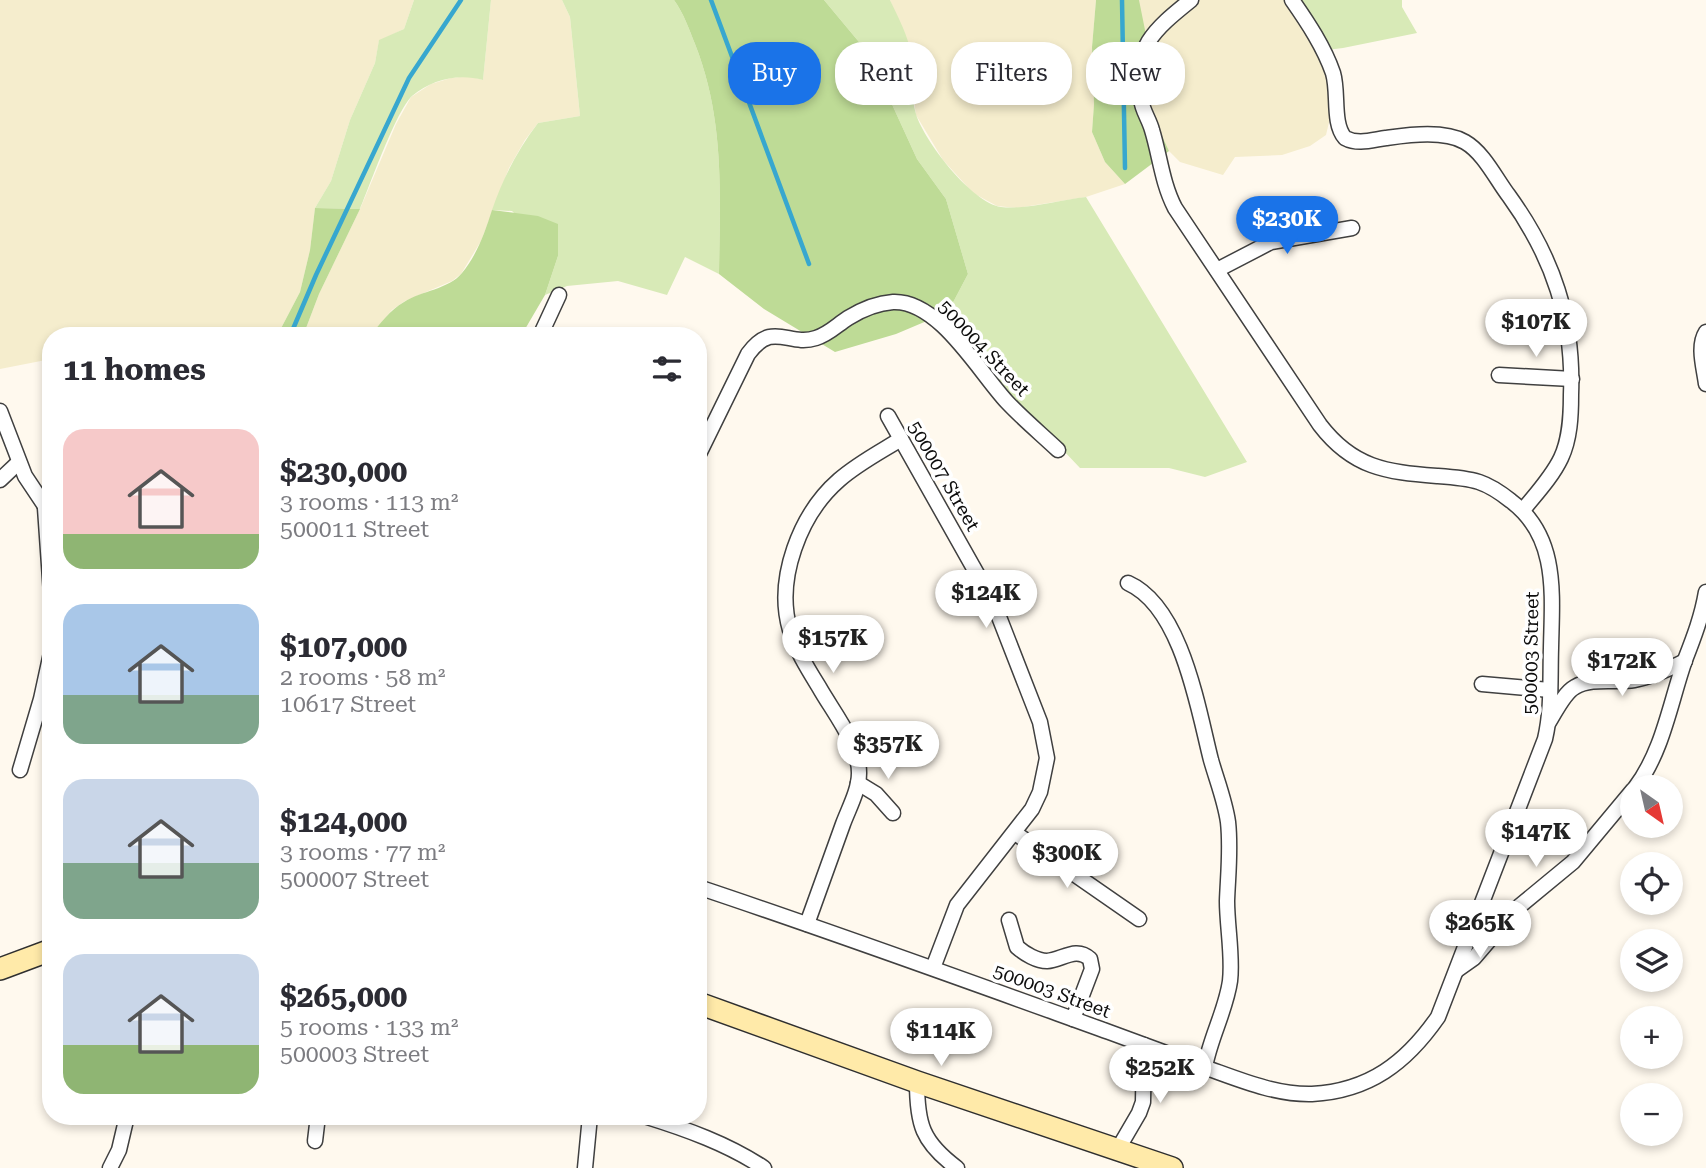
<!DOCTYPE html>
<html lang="en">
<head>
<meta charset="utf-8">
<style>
  body { margin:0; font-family:"Roboto Serif",serif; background:#f7f7f7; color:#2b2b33; height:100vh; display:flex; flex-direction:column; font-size:26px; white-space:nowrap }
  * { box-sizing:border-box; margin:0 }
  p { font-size:23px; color:#7c7c81 }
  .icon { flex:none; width:38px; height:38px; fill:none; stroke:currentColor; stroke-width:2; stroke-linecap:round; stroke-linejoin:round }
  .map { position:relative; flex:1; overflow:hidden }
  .sheet { position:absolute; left:42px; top:327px; width:665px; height:798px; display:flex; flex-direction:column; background:#fff; border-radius:28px; box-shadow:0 4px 10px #0003 }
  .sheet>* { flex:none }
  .banner { position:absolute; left:728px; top:42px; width:665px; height:63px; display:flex; gap:14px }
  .needle { width:46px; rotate:146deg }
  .buttons { position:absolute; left:1620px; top:775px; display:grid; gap:14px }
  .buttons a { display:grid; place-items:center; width:63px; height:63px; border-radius:50%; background:#fff; box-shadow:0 4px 10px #0003; font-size:35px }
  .price { position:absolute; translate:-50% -60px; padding:0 16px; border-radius:24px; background:#fff; color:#222; font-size:23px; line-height:46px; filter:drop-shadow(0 2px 4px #0008) }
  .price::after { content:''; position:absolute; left:50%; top:42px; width:21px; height:16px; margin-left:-10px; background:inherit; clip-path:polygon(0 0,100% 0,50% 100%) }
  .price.selected { background:#1a73e8; color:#fff }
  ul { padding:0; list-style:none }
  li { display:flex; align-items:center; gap:21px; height:175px; padding:0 21px }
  li span { display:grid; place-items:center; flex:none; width:196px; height:140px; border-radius:21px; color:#555 }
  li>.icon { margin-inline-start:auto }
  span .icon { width:84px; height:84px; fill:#fffc; stroke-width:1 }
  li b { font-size:30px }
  h2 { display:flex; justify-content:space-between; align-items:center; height:84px; padding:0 21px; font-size:30px }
  .pill { padding:0 24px; border-radius:28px; background:#fff; box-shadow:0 4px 10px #0003; font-size:24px; line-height:63px }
  .pill.selected { background:#1a73e8; color:#fff }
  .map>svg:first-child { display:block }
  .farmland { fill:#f5edcd }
  .green { fill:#d8eab7 }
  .forest { fill:#bedb96 }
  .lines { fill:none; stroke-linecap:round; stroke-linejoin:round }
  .stream { stroke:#37a7cf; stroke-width:4.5 }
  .minor-casing { stroke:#404040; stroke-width:17 }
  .secondary-casing { stroke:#2f2f2f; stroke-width:24 }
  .minor { stroke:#fff; stroke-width:14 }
  .secondary { stroke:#ffeaa9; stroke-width:21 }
  .labels { text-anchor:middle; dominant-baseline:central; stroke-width:7; stroke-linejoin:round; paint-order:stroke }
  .street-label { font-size:19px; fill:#0d0d0d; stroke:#fff }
</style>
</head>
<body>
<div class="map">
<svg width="1706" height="1168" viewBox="0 0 1706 1168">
  <rect width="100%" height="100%" fill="#fff9ee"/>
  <!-- farmland -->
  <g class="farmland">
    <path d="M0 0H414L404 29 379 41 375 63 350 120 331 181 315 208 310 250 300 292 277 336H51V359L0 369Z"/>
    <path d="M491 0H562L570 17 580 116 538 123 525 140 509 168 481 241 461 274 452 281 405 301 392 310 370 336H303L319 294 360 209 396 124 411 97 431 84 451 78 469 76 483 80Z"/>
    <path d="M890 0H1096L1092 47 1094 104 1092 132 1105 162 1125 184 1086 197 1017 208 997 206 973 193 943 160 916 115 912 87 911 54Z"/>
    <path d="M1139 0H1289L1311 36 1326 74 1331 96V114L1326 135 1310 146 1282 155 1235 157 1223 175 1180 162 1169 151 1144 97Z"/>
  </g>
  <!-- green -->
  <g class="green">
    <path d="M414 0H491L483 80C459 73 432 79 412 96 396 111 370 185 360 209L315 208 331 181 350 120 375 63 379 40 404 29Z"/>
    <path d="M562 0H674C684 14 689 29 695 44 725 120 720 195 719 274L685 257 667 295 618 281 567 286 545 295 558 256 512 211 492 210C503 178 518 149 538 123L580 116 570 17Z"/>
    <path d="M824 0H890C898 17 909 37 911 55 914 74 910 95 916 114 924 141 972 203 1001 207 1025 210 1060 200 1086 197L1247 462 1205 477 1169 468H1080L991 374 948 312 968 274 946 199 917 159 869 54Z"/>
    <path d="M1289 0H1402V7L1417 33 1343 48 1318 51Z"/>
  </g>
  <!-- forest -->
  <g class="forest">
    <path d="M674 0H824L869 54 917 159 946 199 968 274 948 312 896 334 835 352 764 309 719 274C720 195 725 120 695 44 689 29 684 14 674 0Z"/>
    <path d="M1096 0H1139L1145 30 1144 97 1169 151 1125 184 1105 162 1092 132 1094 104 1092 47Z"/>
    <path d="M315 208 360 209 319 294 303 336H277L300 292 310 250Z"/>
    <path d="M492 210 538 216 558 224V256L545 295 521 336H370C380 324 390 310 404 302 421 291 449 289 462 273 477 255 485 232 492 210Z"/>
  </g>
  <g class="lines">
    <!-- stream -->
    <g class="stream">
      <path d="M711 0 809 264"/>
      <path d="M1122 0 1125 168"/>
      <path d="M290 336 316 275 409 78 461 0"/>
    </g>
    <!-- minor casing -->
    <g class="minor-casing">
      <g id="minor">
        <path d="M1292 0C1308 23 1324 47 1333 73 1339 93 1332 123 1345 138 1358 145 1372 140 1386 138 1409 135 1444 130 1465 142 1484 153 1496 179 1509 196 1553 257 1574 319 1571 395 1571 416 1570 439 1561 458 1552 477 1536 494 1523 510"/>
        <path d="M1217 270 1271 242 1352 228"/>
        <path d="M1706 332C1697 346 1704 368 1706 384"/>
        <path d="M540 336 559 295"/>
        <path d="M1499 375 1572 379"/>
        <path d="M0 411 25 476 51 515"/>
        <path d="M888 416 994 604 1040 722 1047 758 1040 792 1032 809 957 905 933 968"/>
        <path d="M698 456 748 354C773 320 788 347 816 338 829 334 837 325 848 318 861 310 878 303 893 302 939 300 979 372 1007 402 1023 419 1041 434 1058 450"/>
        <path d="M0 480 19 462"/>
        <path d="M45 508 51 594"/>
        <path d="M1128 583C1182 607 1198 709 1211 760 1217 781 1225 801 1228 822 1231 849 1228 874 1227 901 1227 926 1233 957 1230 981 1226 1010 1210 1038 1205 1067"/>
        <path d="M1482 684 1550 690"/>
        <path d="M1549 722C1556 711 1564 693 1575 687 1591 677 1616 683 1634 680 1652 677 1669 669 1685 661"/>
        <path d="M20 770 41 699 51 653"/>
        <path d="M858 783 876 794 893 813"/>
        <path d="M1635 788C1663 751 1670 703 1685 660 1694 637 1702 616 1706 592"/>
        <path d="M1015 833 1139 919"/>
        <path d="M698 887C836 933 973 983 1109 1032 1141 1044 1172 1055 1204 1067 1238 1079 1275 1095 1312 1094 1369 1091 1406 1063 1438 1017L1545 739C1552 709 1550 679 1551 648 1552 595 1559 537 1511 501 1501 493 1491 486 1479 482 1466 478 1451 477 1437 476 1386 472 1353 468 1320 425L1175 208C1162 183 1160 156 1152 130 1149 119 1142 110 1141 99 1131 48 1155 29 1191 0"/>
        <path d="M1009 920 1017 947C1025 954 1037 961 1047 961 1062 960 1076 946 1090 959L1092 969 1073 1019"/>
        <path d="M807 924C819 890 831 857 843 824 849 808 859 790 859 773 859 743 833 712 819 687 808 669 796 650 790 630 775 579 800 514 839 480 857 464 880 452 901 439"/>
        <path d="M1457 970 1474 958 1516 909 1573 862 1633 790"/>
        <path d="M917 1082C917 1124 922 1142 957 1168"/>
        <path d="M644 1116C686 1129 728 1144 764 1168"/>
        <path d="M315 1141 318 1116"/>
        <path d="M1118 1149 1139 1113 1143 1102 1144 1045"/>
        <path d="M110 1168 119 1150 127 1116"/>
        <path d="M585 1168 590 1116"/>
      </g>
    </g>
    <!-- secondary casing -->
    <g class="secondary-casing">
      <g id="secondary">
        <path d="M0 969 51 950"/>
        <path d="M698 1003 917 1082 1172 1168"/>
      </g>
    </g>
    <!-- minor -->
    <use href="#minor" class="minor"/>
    <!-- secondary -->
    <use href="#secondary" class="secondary"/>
  </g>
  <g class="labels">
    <!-- street labels -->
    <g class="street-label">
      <text transform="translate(984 348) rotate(47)">500004 Street</text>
      <text transform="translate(944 476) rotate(60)">500007 Street</text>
      <text transform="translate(1531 653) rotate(-89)">500003 Street</text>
      <text transform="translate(1052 991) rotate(20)">500003 Street</text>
    </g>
  </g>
</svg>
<div class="buttons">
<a><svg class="needle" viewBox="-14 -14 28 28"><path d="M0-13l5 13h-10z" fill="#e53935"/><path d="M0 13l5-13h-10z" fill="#7c7c81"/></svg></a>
<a><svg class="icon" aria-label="locate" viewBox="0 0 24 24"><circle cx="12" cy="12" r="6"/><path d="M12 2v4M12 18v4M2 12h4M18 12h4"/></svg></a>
<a><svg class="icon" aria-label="layers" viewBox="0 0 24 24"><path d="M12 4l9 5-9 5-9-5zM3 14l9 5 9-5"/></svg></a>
<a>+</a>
<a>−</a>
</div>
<b class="price selected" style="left:1287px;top:256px">$230K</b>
<b class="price" style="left:1536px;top:359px">$107K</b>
<b class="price" style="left:986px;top:630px">$124K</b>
<b class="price" style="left:833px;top:675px">$157K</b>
<b class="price" style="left:1622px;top:698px">$172K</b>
<b class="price" style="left:888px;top:781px">$357K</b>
<b class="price" style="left:1536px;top:869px">$147K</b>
<b class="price" style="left:1067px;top:890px">$300K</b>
<b class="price" style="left:1480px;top:960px">$265K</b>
<b class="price" style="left:941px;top:1068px">$114K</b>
<b class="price" style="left:1160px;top:1105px">$252K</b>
<div class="banner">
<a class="pill selected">Buy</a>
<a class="pill">Rent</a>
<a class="pill">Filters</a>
<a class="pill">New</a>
</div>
<section class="sheet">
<h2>11 homes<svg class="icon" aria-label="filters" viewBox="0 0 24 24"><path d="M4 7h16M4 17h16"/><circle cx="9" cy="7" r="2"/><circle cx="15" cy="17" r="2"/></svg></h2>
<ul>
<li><span style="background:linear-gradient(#f6c9c9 75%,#8fb573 0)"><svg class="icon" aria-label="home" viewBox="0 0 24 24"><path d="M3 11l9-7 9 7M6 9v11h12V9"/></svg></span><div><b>$230,000</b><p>3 rooms · 113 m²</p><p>500011 Street</p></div></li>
<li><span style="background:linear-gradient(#a9c7e8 65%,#7fa58c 0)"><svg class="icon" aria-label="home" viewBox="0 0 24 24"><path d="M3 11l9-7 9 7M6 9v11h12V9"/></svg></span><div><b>$107,000</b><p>2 rooms · 58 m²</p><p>10617 Street</p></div></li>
<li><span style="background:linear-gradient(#c9d6e8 60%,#7fa58c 0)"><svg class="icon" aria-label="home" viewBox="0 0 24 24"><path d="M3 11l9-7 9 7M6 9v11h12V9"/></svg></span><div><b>$124,000</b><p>3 rooms · 77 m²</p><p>500007 Street</p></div></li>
<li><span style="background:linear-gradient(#c9d6e8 65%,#8fb573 0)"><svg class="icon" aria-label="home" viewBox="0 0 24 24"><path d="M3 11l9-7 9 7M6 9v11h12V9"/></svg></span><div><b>$265,000</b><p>5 rooms · 133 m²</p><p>500003 Street</p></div></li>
</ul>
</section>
</div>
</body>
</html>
